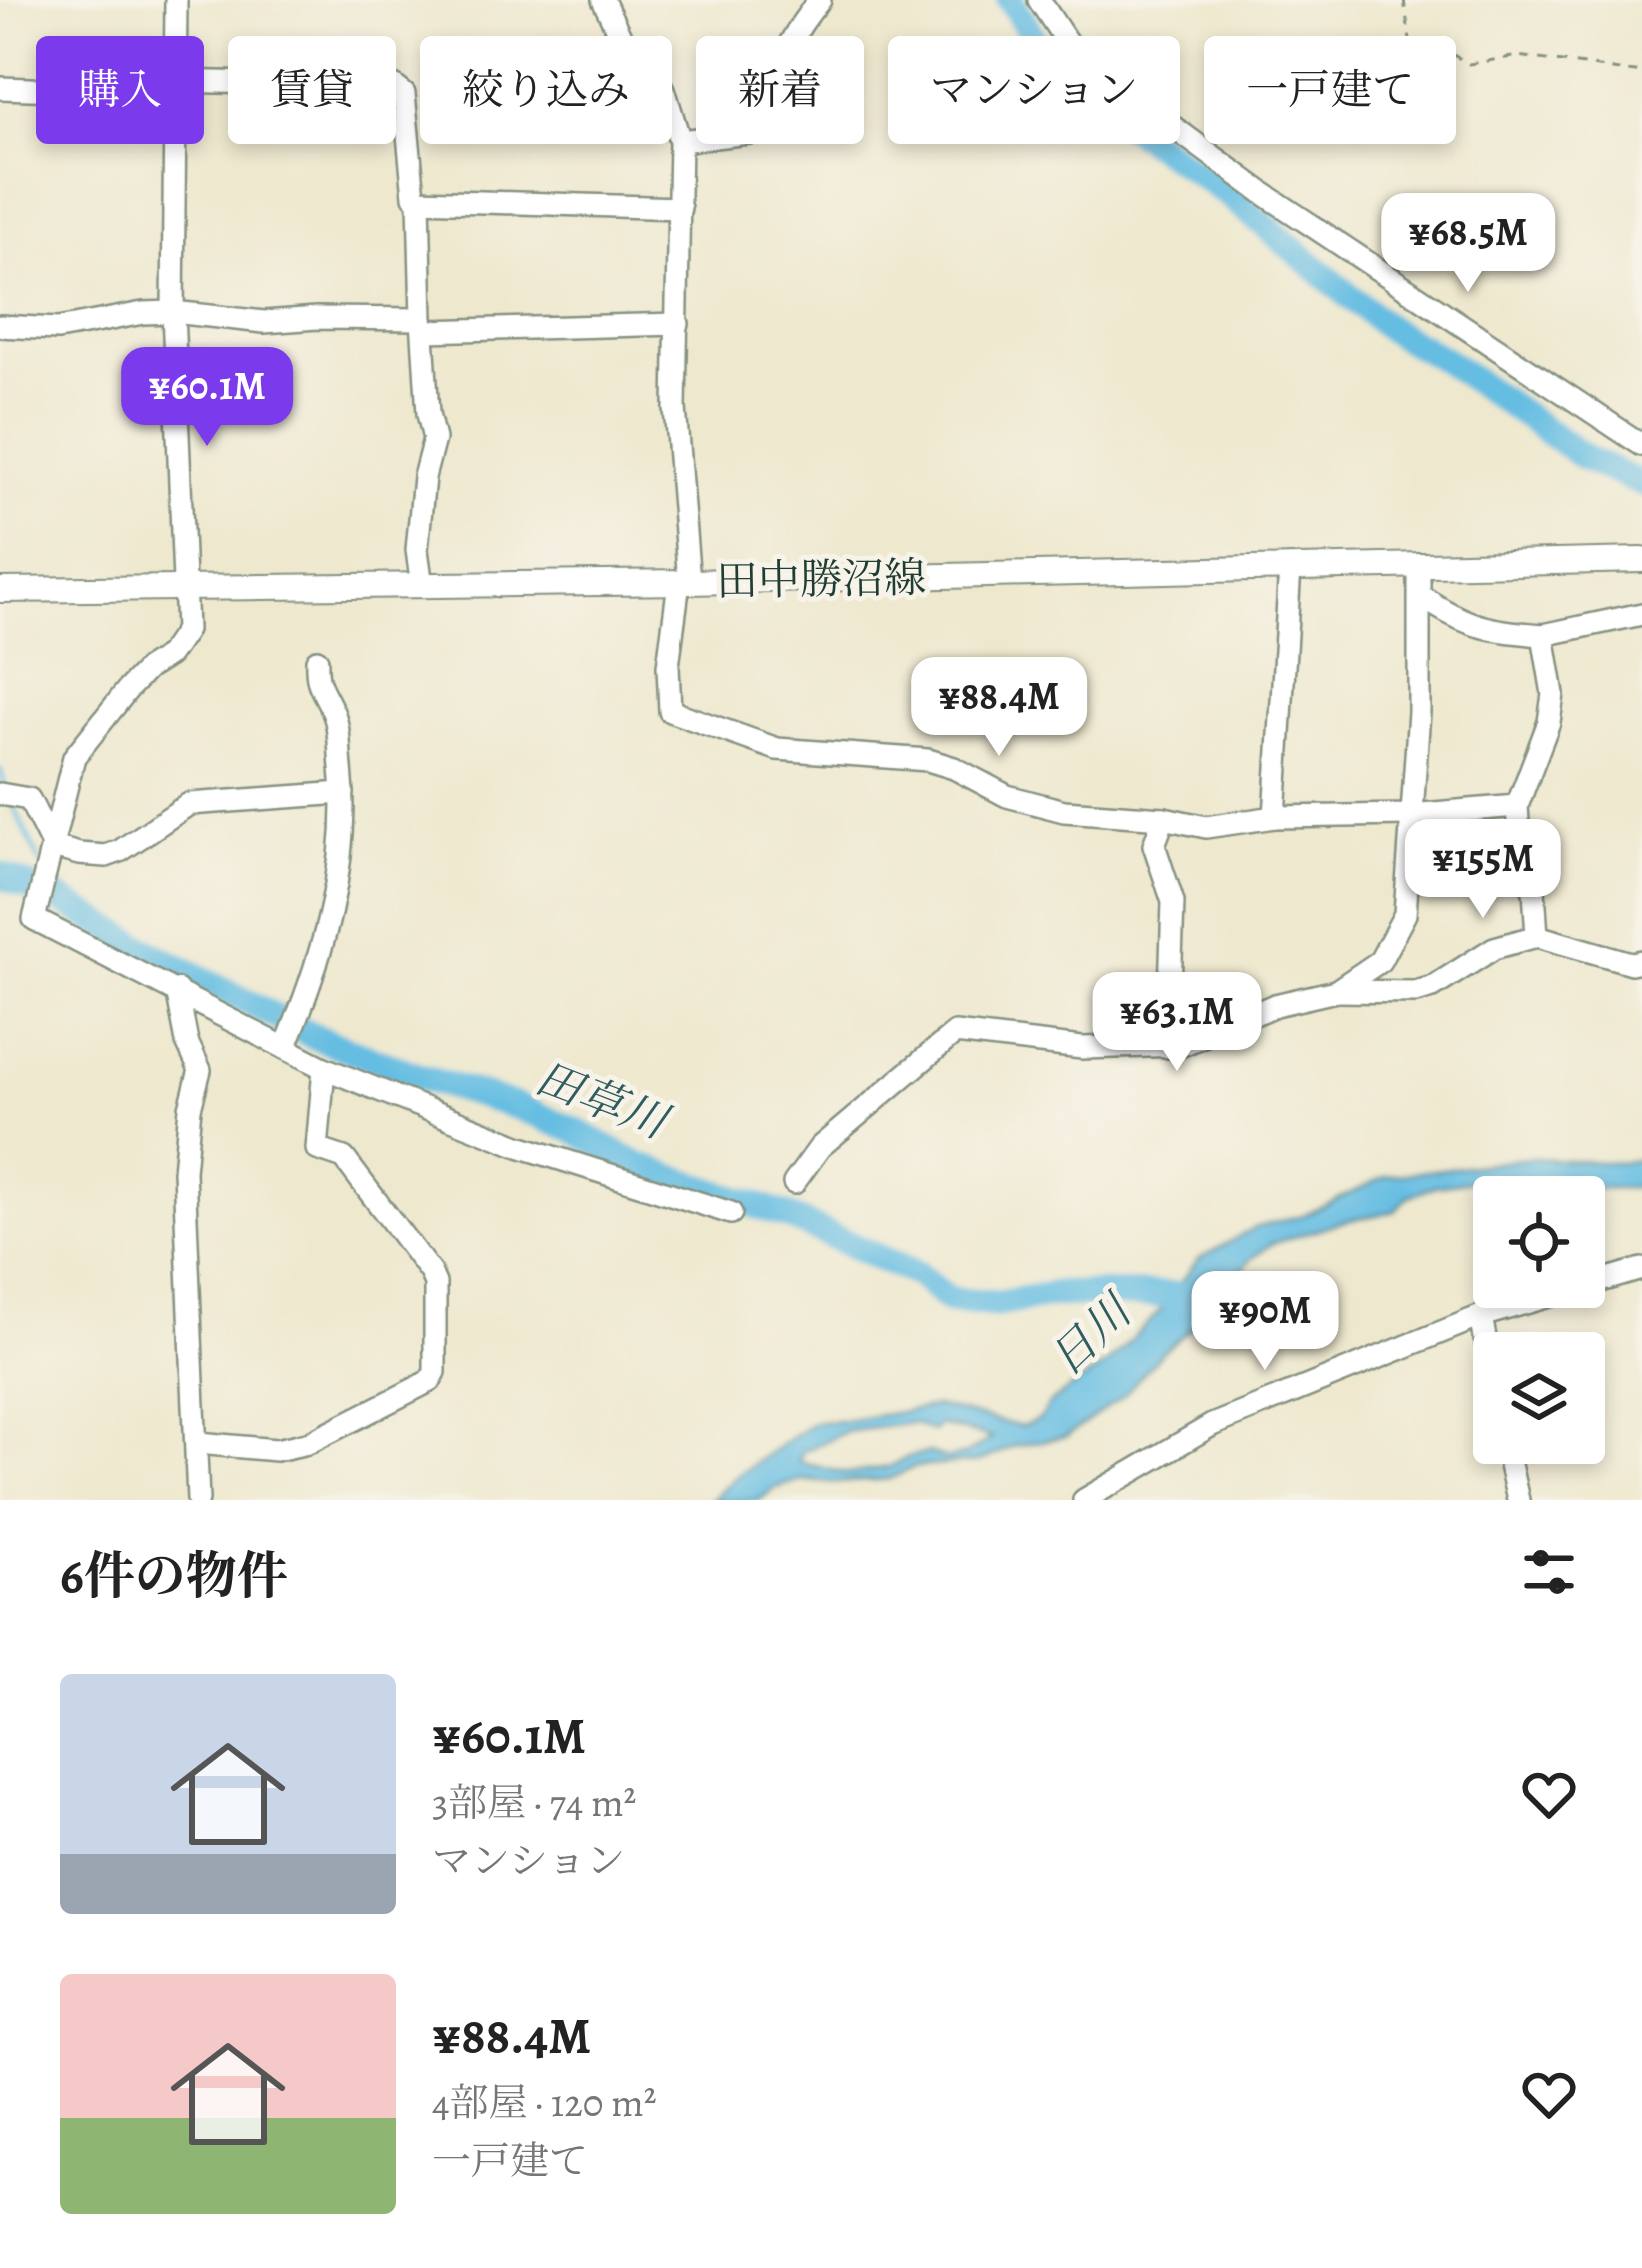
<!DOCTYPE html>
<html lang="ja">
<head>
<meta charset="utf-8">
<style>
  body { margin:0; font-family:Alegreya,"Noto Serif JP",serif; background:#f2f2f2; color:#222; height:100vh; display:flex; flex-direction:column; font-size:45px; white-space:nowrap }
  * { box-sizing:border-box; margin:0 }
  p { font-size:39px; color:#767676 }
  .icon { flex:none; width:66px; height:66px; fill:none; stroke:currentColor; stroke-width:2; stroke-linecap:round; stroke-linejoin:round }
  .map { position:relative; height:1500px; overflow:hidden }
  .panel { display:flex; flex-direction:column; background:#fff; flex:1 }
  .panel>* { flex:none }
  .top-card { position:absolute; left:36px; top:36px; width:1572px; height:108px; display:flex; gap:24px }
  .buttons { position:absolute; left:1473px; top:1176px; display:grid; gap:24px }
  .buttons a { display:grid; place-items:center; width:132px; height:132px; border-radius:12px; background:#fff; box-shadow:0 6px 18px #0003; font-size:60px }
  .price { position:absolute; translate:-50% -102px; padding:0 27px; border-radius:24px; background:#fff; color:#222; font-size:39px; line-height:78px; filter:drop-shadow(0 3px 6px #0008) }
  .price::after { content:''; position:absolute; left:50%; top:72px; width:36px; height:27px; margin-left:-18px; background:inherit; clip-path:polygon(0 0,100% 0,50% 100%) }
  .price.on { background:#7c3aed; color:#fff }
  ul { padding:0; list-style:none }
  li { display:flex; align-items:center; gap:36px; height:300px; padding:0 60px }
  li span { display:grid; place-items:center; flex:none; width:336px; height:240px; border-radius:12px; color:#555 }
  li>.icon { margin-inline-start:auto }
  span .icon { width:144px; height:144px; fill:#fffc; stroke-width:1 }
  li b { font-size:51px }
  h2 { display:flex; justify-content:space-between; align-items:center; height:144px; padding:0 60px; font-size:51px }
  .pill { padding:0 42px; border-radius:12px; background:#fff; box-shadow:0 6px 18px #0003; font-size:42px; line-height:108px }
  .pill.on { background:#7c3aed; color:#fff }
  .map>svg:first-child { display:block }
  .water { fill:#65bde2; stroke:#427d8b; stroke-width:3; fill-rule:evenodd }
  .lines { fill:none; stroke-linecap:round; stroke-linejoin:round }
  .stream { stroke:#65bde2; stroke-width:4.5 }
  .river { stroke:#65bde2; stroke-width:27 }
  .minor-casing { stroke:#869281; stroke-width:26 }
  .major-casing { stroke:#869281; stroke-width:28 }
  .path { stroke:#869281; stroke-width:3; stroke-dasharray:9 9; stroke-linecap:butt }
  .minor { stroke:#fff; stroke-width:21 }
  .major { stroke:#fff; stroke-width:24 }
  .labels { text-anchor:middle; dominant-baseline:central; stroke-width:10; stroke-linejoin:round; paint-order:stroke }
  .street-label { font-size:42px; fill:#1f3d34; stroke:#f7f3e8 }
  .water-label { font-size:45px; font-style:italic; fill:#305d60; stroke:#f7f3e8 }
</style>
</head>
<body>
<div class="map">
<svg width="1642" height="1500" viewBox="0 0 1642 1500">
  <rect width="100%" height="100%" fill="#f7f3e8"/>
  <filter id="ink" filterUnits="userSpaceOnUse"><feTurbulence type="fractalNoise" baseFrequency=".00833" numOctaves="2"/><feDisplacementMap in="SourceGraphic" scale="24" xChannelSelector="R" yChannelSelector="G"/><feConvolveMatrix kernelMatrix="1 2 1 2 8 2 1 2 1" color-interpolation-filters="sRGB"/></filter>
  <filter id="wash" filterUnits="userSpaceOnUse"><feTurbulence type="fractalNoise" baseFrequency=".004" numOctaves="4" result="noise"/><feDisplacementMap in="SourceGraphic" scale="48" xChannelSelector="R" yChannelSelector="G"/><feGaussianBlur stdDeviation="2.7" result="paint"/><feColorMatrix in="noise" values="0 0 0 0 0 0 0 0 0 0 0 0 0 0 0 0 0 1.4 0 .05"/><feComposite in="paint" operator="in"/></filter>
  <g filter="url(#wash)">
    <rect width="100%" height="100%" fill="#eee8ce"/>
    <!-- water -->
    <path class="water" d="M1530 1158 1619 1163 1642 1159V1188H1519L1472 1181 1434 1186 1409 1196 1395 1211 1340 1222 1271 1244 1250 1260 1210 1313 1162 1352 1122 1397 1067 1436 1015 1446 979 1462 915 1467 889 1479 832 1483 802 1480 775 1488 759 1500H711L738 1475 814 1422 845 1421 936 1406 1022 1427 1040 1418 1051 1402 1106 1365 1168 1303 1150 1294 1177 1287 1198 1260 1254 1228 1307 1214 1387 1176ZM913 1423 933 1432 939 1425 992 1438 965 1455 947 1459 930 1453 908 1457 889 1467 849 1474 799 1462 802 1452 845 1432Z"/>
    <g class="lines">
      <!-- stream -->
      <g class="stream">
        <path d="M0 769 5 786"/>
        <path d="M12 802 40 863"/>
        <path d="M50 884 57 898"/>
      </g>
      <!-- river -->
      <g class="river">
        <path d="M1010 0 1051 66 1082 96 1088 97 1231 197 1390 330 1443 359 1586 459 1642 484"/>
        <path d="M0 875 57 898 150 952 313 1036 426 1079 515 1106 576 1131 640 1166 784 1215 918 1275 948 1300 997 1304 1056 1294 1184 1295"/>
      </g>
    </g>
  </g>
  <g filter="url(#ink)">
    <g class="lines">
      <!-- minor casing -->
      <g class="minor-casing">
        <g id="minor">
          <path d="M176 0 173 312 186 630 169 655 147 669 128 689 74 757 34 919 324 1068 519 1146 731 1213"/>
          <path d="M603 0 635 67 664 89 680 141 675 408 689 582"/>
          <path d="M1039 0 1082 65 1120 88 1263 193 1642 445"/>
          <path d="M175 81 394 86 404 94 414 196 419 200 422 319 428 414 434 439 424 477 417 550 422 586"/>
          <path d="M0 88 176 94"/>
          <path d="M680 141 749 133C770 87 786 38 820 0"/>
          <path d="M419 200 680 208"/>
          <path d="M0 326 58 329 143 313 173 312 264 322 317 318 422 319"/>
          <path d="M426 331 678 324"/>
          <path d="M679 582 668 666 670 711 777 749 928 760 954 768 1007 796 1064 811 1164 818 1206 827 1275 817 1410 815 1517 806 1521 867 1534 890 1537 936"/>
          <path d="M1421 596C1468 628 1487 630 1543 635"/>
          <path d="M0 794 29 799 53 847 79 854 106 856 120 851 189 804 343 793"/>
          <path d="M1517 806 1549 722 1553 694 1543 635 1642 614"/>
          <path d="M1275 817 1290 567"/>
          <path d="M1164 818 1154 845 1173 902 1168 1047"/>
          <path d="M177 990 187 1042 200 1070 190 1108 184 1171 198 1500"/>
          <path d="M1336 991 1416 992 1433 987 1494 948 1537 936 1631 963 1642 961"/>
          <path d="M285 1048C322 959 351 865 341 767 339 750 340 727 333 712 323 688 316 688 317 660"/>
          <path d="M794 1183 820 1147 955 1033 1082 1048 1182 1045 1275 1005 1336 991 1380 961 1405 914 1419 712V564"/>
          <path d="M1584 1286 1642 1269"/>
          <path d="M1481 1316 1494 1386"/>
          <path d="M198 1443 276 1450 308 1443 430 1381 435 1372V1283L430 1272 344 1158 317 1149 324 1068"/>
          <path d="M1505 1443 1518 1500"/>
          <path d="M1084 1500 1212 1425 1481 1316 1580 1287"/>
        </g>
      </g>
      <!-- major casing -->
      <g class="major-casing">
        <path id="major" d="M0 590 689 582 1642 560"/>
      </g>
      <!-- path -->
      <path class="path" d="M1404 0 1411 47 1448 52 1469 64 1518 56 1642 73"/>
      <!-- minor -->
      <use href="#minor" class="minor"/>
      <!-- major -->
      <use href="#major" class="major"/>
    </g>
  </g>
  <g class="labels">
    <!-- street labels -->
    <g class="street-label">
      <text transform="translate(821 579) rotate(-1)">田中勝沼線</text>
    </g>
    <!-- water labels -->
    <g class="water-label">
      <text transform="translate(601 1100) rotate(21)">田草川</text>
      <text transform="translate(1090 1336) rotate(-44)">日川</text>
    </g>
  </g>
</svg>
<div class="buttons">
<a><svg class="icon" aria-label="locate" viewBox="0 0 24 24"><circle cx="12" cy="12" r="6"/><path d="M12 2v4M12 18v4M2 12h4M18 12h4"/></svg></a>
<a><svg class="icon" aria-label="layers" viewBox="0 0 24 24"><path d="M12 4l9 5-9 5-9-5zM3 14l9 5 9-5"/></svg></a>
</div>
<b class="price" style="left:1468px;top:295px">¥68.5M</b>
<b class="price on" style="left:207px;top:449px">¥60.1M</b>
<b class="price" style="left:999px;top:759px">¥88.4M</b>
<b class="price" style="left:1483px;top:921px">¥155M</b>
<b class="price" style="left:1177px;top:1074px">¥63.1M</b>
<b class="price" style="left:1265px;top:1373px">¥90M</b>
<div class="top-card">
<a class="pill on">購入</a>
<a class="pill">賃貸</a>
<a class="pill">絞り込み</a>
<a class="pill">新着</a>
<a class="pill">マンション</a>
<a class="pill">一戸建て</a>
</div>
</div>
<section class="panel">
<h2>6件の物件<svg class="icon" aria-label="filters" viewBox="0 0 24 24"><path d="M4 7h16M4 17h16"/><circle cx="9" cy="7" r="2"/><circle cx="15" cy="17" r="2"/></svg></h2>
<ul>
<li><span style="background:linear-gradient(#c9d6e8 75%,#9aa5b1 0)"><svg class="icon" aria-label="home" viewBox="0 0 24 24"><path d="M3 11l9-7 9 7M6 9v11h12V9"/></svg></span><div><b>¥60.1M</b><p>3部屋 · 74 m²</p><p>マンション</p></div><svg class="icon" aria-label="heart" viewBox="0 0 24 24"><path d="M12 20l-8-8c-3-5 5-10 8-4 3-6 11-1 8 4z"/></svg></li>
<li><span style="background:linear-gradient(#f6c9c9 60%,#8fb573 0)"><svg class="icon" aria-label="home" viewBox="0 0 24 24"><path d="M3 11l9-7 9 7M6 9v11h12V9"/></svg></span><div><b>¥88.4M</b><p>4部屋 · 120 m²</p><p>一戸建て</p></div><svg class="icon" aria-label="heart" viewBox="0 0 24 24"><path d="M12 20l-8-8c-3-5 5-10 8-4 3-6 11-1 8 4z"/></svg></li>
</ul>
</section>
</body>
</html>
